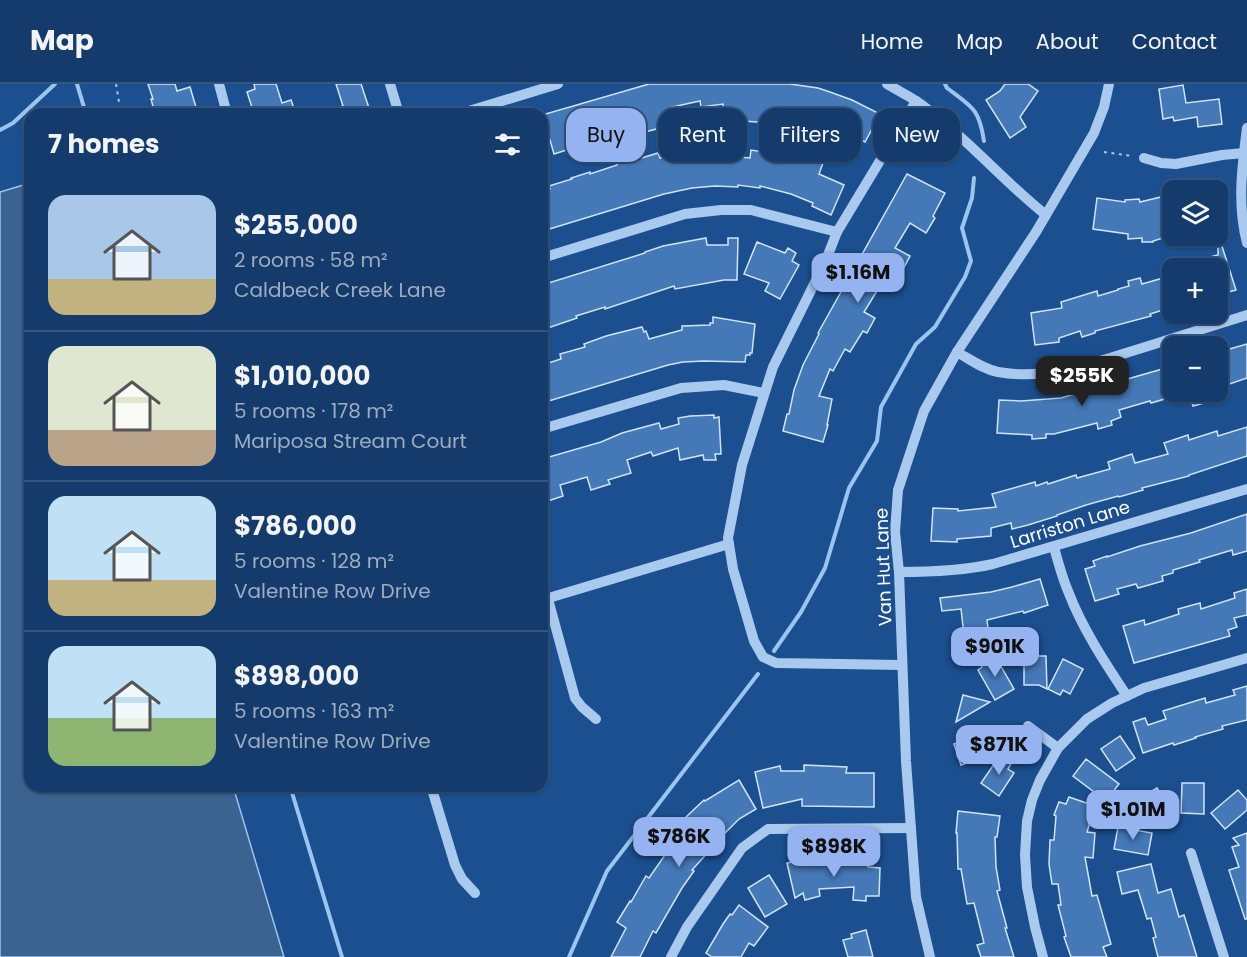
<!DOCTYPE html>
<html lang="en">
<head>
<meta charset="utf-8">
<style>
  body { margin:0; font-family:Poppins,sans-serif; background:#1d4271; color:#f1f3f6; height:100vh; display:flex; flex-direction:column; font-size:22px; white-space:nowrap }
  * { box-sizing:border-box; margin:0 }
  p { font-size:20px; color:#9dadc1 }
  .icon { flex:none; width:33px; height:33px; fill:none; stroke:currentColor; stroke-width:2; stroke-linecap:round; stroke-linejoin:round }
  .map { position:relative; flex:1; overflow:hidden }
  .sheet { position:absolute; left:24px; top:24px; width:524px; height:684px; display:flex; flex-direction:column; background:#143b6b; border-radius:18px; box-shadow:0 2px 4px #0004,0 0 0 2px #33557e }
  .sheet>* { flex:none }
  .hud { position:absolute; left:566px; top:24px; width:570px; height:54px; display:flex; gap:12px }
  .tools { position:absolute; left:1162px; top:96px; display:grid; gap:12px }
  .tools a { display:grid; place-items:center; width:66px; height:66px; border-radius:12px; background:#143b6b; box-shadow:0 2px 4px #0004,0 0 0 2px #33557e; font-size:30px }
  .price { position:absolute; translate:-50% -51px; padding:0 14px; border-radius:12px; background:#95b2f1; color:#111; font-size:20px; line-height:39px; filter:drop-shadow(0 2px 3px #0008) }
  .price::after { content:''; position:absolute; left:50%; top:36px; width:18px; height:14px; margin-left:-9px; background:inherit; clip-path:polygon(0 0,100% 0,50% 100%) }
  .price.on { background:#222; color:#fff }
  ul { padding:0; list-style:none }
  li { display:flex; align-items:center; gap:18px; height:150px; padding:0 24px }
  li+li { border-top:2px solid #33557e }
  li span { display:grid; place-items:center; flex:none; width:168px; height:120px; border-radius:18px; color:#555 }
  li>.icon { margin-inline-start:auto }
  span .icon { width:72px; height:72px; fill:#fffc; stroke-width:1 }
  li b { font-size:26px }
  h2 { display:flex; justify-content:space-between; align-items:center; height:72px; padding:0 24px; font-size:26px }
  .tag { padding:0 21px; border-radius:18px; background:#143b6b; box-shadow:0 2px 4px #0004,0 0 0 2px #33557e; font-size:21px; line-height:54px }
  .tag.on { background:#95b2f1; color:#111 }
  header { display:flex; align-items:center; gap:36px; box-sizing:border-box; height:84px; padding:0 30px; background:#143b6b; border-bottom:2px solid #33557e }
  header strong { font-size:28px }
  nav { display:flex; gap:33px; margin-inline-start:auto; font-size:21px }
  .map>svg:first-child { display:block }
  .water { fill:#3c6290; stroke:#9cc4f0; stroke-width:1.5 }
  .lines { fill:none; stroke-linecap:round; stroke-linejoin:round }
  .stream { stroke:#9cc4f0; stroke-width:4 }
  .building { fill:#4478b7; stroke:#cfe3fa; stroke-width:1.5 }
  .path { stroke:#a9c9ee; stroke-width:2; stroke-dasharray:3 4.5; stroke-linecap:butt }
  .minor { stroke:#a9c9ee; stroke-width:10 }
  .labels { text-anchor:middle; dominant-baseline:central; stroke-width:4.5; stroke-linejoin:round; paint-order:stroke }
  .street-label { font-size:18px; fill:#fff; stroke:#1b4f8f }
</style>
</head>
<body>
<header>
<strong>Map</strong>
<nav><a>Home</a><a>Map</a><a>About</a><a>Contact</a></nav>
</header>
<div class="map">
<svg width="1247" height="873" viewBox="0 0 1247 873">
  <rect width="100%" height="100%" fill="#1b4f8f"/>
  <!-- water -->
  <path class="water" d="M30 99V702H233L284 873H0V108Z"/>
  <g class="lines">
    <!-- stream -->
    <g class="stream">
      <path d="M77 0 86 30"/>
      <path d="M945 0 947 4C972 23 979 24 984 57"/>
      <path d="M0 46 13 39 55 0"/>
      <path d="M774 567 801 528 825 484 849 404 877 357 881 323 916 260 935 243 965 193 971 177 962 144 972 114 974 94"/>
      <path d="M290 702 342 873"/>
      <path d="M569 873 607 787 758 590"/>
    </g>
  </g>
  <!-- building -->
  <g class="building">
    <path d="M148 0H175L177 7 190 3 198 30H155L151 15H153Z"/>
    <path d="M254 0H276L282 19 291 16 296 30H254L247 8 255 5Z"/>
    <path d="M336 0H361L371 30H324L323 28 343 22Z"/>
    <path d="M649 0H790L818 4 830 8 852 16 880 30 865 58 848 50 844 59 824 51V53L806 47 812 28 786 24 784 40 743 37 744 30 723 31V20L701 23 700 17 672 23 676 40 637 50 636 47 609 55 610 59 577 69 576 63 554 70 550 56 542 59V31Z"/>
    <path d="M1005 0H1028L1038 7 1020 33 1026 43 1010 54 986 16 1000 7Z"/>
    <path d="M1183 1 1186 19 1219 15 1222 40 1198 43 1197 33 1174 37 1173 33 1163 35 1159 5Z"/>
    <path d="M713 60 714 71 750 74 751 66 777 70 779 63 824 76 819 90 844 101 831 131 812 122 813 119 791 110 760 102V104L738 101V103L715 102 692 104 664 110 543 147 542 141V108L550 105 549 102 572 95 571 94 590 88V90L617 81V78L634 73 635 76 658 69 660 74 694 66V62Z"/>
    <path d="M907 90 945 109 933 132 935 134 926 149 910 139 895 164 910 172 902 187 898 185 888 206 880 202 864 228 875 234 867 249 863 247 850 268 845 265 833 287 830 285 819 312 832 315 827 341H828L823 358 783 347 787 330H789L794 306 803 281 819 250 818 249Z"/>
    <path d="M1173 110V151L1153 157V158H1142V154L1128 155V150L1093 145 1097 114 1125 118V116L1139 115 1140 118Z"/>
    <path d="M706 154 707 161H728V154H738L737 196H724L675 205 674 202 605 225V223L576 232 577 234 542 246V201L645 169V168L663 162Z"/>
    <path d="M1220 156 1236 206 1218 211V184H1194L1193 182 1212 176 1210 173 1218 171V157Z"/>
    <path d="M757 158 785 169 788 164 796 169 792 177 799 181 780 215 765 207 769 199 744 190Z"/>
    <path d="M1170 192 1173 203V223L1150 230 1151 232 1095 247V249L1082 253 1080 247 1059 254V258L1035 261 1031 229 1062 224 1061 218 1097 207 1098 212 1118 206V205L1129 202 1128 197 1140 194 1142 200Z"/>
    <path d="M713 233 755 240 752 269H750V271H746L745 278 704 277 683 278 668 281 542 319V281L561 275 560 270 585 263 584 260 606 252 642 243 644 248 646 247 649 255 682 246V242L710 241V239H713Z"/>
    <path d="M1247 260V294L1218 304V271L1227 268 1226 266Z"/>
    <path d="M1166 284 1175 312 1151 319 1150 317 1119 326 1121 333 1111 337 1112 341 1098 345 1097 339 1054 350H1046V354L1032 355V351L997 349 999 316 1021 317 1061 314Z"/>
    <path d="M1179 308H1211V310L1206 312 1208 318 1193 322 1191 316 1183 319Z"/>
    <path d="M714 331V334L719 333 721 370H715L716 376H704L703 371 680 376 678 364 653 372 651 368 627 376 631 389 608 396 610 400 591 406 587 393 560 401 563 412 545 418 542 407V375L601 358 622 349 659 339 661 345 679 340 678 334 690 332Z"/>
    <path d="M1247 343V372L1189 391V392L1142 404 1143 406 1119 413 1118 412 1086 421 1057 431V432L1028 441 1012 445 1011 439 991 444V452L957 455V458L931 457 933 424 958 425V427L996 423 992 410 1035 398 1036 402 1047 398 1048 400 1076 391 1077 394 1110 385 1108 378 1132 370 1135 379 1168 370 1164 359 1188 351 1189 356 1217 347 1218 352Z"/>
    <path d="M1247 430V467L1233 471 1232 466 1199 476 1200 478 1173 486V489L1162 492 1163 497 1138 504 1136 500 1117 505 1119 510 1095 517 1085 485 1095 482 1093 477 1107 472V473L1140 462 1191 449Z"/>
    <path d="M1040 495 1048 521 1024 529 1023 527 987 536 988 544 979 545V549L964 551 961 525 942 527 940 514 991 508 1012 503Z"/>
    <path d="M1247 505V531L1234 534 1237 543 1228 546 1230 552 1134 579 1123 542 1144 536 1145 541 1179 530 1178 525 1200 519 1201 525 1235 514 1234 509Z"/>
    <path d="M995 572 1014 605 995 616 978 586 982 583 981 580Z"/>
    <path d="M1024 572H1046L1047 605 1039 601H1024Z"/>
    <path d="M1063 575 1083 585 1070 610 1063 606 1060 611 1048 605Z"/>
    <path d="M1247 602V636L1222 642 1223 645 1195 653 1196 654 1174 661 1173 659 1143 669 1133 638 1145 634 1148 641 1166 635 1163 627 1205 614 1206 619 1235 611 1233 606Z"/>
    <path d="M963 611 990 618 956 638Z"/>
    <path d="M986 649 991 663 998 668 961 681 954 660Z"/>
    <path d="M1120 652 1135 674 1116 687 1101 665Z"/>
    <path d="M1001 670 1012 678 1008 685 1014 689 999 712 981 699Z"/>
    <path d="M1086 675 1119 700 1106 717 1073 692Z"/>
    <path d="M804 681 847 683 846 689H874V723L802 722V715L763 724 755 688 780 682 781 687H804Z"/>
    <path d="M739 696 756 725 739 735 710 764 711 765 692 786 694 787 682 804 656 849 653 847 640 873H611L626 844 617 838 630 817 631 818 646 792 649 794 667 768 670 770 695 742 686 733 704 716 705 717Z"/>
    <path d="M1182 699H1204V730L1181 729Z"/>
    <path d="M1157 704 1174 732 1155 743 1138 715Z"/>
    <path d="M1238 706 1247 716V726L1225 745 1211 729Z"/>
    <path d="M1069 713 1095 722 1087 748 1095 749 1093 774 1085 773 1092 812 1097 811 1111 860 1103 863 1107 873H1071L1064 853 1066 852 1058 821H1061L1058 800H1052L1049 780 1050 756H1054L1056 732 1054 731 1059 718 1066 720Z"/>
    <path d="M958 727 1000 732 997 753H995L996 783 1000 806 997 807 1007 844H1005L1014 873H981L977 861 984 859 974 819 967 820 961 785H958L957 749H956Z"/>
    <path d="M1118 743 1152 749 1148 771 1114 765Z"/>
    <path d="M1247 749V835H1245L1229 786 1239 783 1232 763 1239 761 1233 754Z"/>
    <path d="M812 774 813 779 868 777V783L880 784 879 812H866V817L853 816 854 803 819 805 820 812 805 816 803 809 795 814 787 779Z"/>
    <path d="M1151 780 1158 809 1171 805 1179 833 1184 831 1197 873H1158L1153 854 1156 853 1151 834 1147 835 1138 806 1122 810 1117 788Z"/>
    <path d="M769 791 787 820 765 833 748 804Z"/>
    <path d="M739 821 768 843 754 862 749 859 741 873H712L706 869 723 840 730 830 732 831Z"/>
    <path d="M866 846 873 873H848L843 856 852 854 851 850Z"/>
  </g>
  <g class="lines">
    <!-- path -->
    <g class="path">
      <path d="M116 0 121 30"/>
      <path d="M1104 68 1132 72"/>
    </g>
    <!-- minor -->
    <g class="minor">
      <path d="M219 0 227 30"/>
      <path d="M390 0 399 30"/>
      <path d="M887 0C900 8 914 14 926 24 969 56 1004 98 1046 131"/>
      <path d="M459 30 558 0"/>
      <path d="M1247 44C1242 83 1237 121 1247 159"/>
      <path d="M1144 74 1161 79 1176 80 1222 71 1244 69"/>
      <path d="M542 174 685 130 721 126H751L837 148"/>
      <path d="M957 268C971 276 983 285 998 288 1047 297 1096 278 1142 264 1177 253 1212 242 1247 231"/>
      <path d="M542 345 681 304 724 301 764 309"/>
      <path d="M1054 463C1058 478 1062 493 1068 507 1082 544 1105 579 1127 612"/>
      <path d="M899 488C931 488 962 487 993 480L1247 405"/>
      <path d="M548 515 575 614 582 623 596 635"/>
      <path d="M542 516 729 460"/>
      <path d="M902 581 776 579 763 573 754 557 733 485 728 454 742 381 773 283 826 176 837 148 916 17"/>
      <path d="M1028 642 1058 664"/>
      <path d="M431 702 455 781 462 795 475 809"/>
      <path d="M1191 769 1224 873"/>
      <path d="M671 873 687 843 742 764 768 745 911 744"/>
      <path d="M930 873 916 813 906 677 899 488 895 448 898 406 924 327 957 268 1036 148 1094 49 1104 23 1109 0"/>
      <path d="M1043 873 1035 843 1027 803 1025 771 1027 737 1032 716 1040 696 1058 664 1087 635 1112 619 1144 604 1247 574"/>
    </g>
  </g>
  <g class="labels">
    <!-- street labels -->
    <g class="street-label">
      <text transform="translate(1070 440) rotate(-17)">Larriston Lane</text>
      <text transform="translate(883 483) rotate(-92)">Van Hut Lane</text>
    </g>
  </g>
</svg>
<div class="tools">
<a><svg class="icon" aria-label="layers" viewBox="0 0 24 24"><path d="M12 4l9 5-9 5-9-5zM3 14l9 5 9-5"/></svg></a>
<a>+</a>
<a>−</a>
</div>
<b class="price" style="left:858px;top:220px">$1.16M</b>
<b class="price on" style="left:1082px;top:323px">$255K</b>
<b class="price" style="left:995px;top:594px">$901K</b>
<b class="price" style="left:999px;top:692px">$871K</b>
<b class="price" style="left:1133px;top:757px">$1.01M</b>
<b class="price" style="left:679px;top:784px">$786K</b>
<b class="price" style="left:834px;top:794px">$898K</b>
<div class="hud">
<a class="tag on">Buy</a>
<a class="tag">Rent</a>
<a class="tag">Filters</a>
<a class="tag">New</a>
</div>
<section class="sheet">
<h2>7 homes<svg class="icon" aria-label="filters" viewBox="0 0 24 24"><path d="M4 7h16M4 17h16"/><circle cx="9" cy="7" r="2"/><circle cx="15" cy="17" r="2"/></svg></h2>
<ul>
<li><span style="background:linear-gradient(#a9c7e8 70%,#c2b280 0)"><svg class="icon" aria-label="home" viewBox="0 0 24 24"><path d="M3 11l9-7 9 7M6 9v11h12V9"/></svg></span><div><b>$255,000</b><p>2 rooms · 58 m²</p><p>Caldbeck Creek Lane</p></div></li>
<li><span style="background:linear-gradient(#dfe7d0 70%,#b9a48a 0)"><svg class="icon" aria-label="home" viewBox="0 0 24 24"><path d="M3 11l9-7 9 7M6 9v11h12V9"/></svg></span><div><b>$1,010,000</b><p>5 rooms · 178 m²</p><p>Mariposa Stream Court</p></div></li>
<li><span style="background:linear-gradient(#bfe0f5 70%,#c2b280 0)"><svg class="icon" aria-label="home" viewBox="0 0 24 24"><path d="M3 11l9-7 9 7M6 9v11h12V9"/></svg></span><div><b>$786,000</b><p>5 rooms · 128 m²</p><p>Valentine Row Drive</p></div></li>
<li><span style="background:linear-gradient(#bfe0f5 60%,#8fb573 0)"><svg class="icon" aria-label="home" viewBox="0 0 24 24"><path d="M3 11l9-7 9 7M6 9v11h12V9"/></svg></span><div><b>$898,000</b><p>5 rooms · 163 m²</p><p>Valentine Row Drive</p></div></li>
</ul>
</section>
</div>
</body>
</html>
